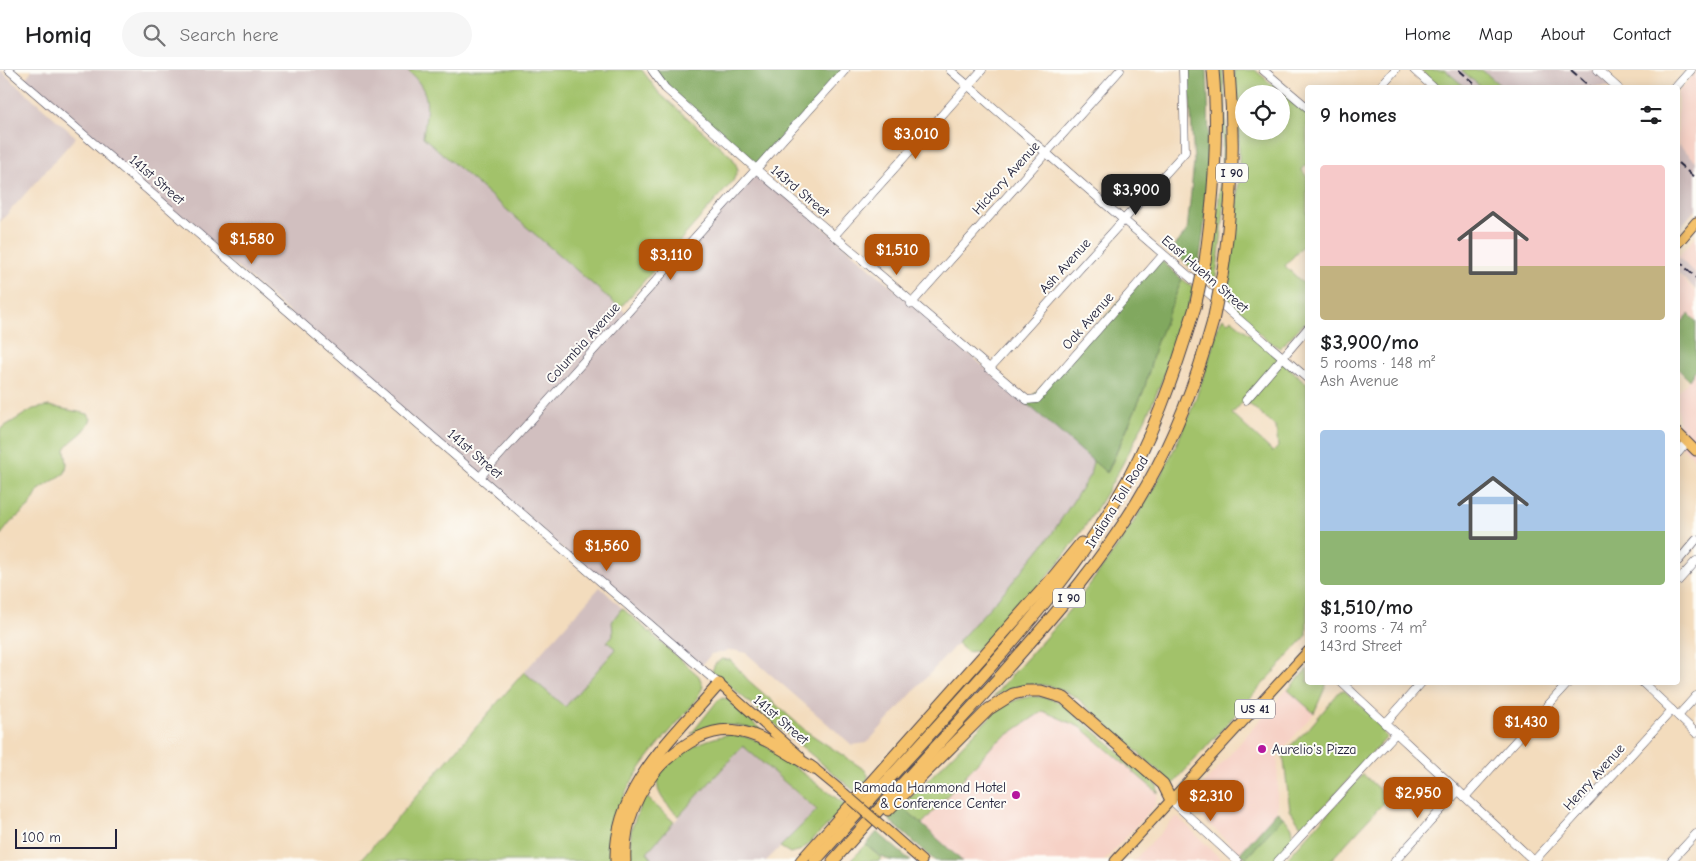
<!DOCTYPE html>
<html lang="en">
<head>
<meta charset="utf-8">
<style>
  body { margin:0; font-family:"Comic Neue",sans-serif; background:#f6f6f6; color:#202124; height:100vh; display:flex; flex-direction:column; font-size:19px; white-space:nowrap }
  * { box-sizing:border-box; margin:0 }
  p { font-size:16px; color:#757577 }
  .icon { flex:none; width:28px; height:28px; fill:none; stroke:currentColor; stroke-width:2; stroke-linecap:round; stroke-linejoin:round }
  .map { position:relative; flex:1; overflow:hidden }
  .side { position:absolute; left:1305px; top:15px; width:375px; height:600px; display:flex; flex-direction:column; background:#fff; border-radius:5px; box-shadow:0 2px 12px #0003 }
  .side>* { flex:none }
  .buttons { position:absolute; left:1235px; top:15px; display:grid; gap:10px }
  .buttons a { display:grid; place-items:center; width:55px; height:55px; border-radius:50%; background:#fff; box-shadow:0 2px 12px #0003; font-size:25px }
  .scale { position:absolute; left:15px; bottom:12px; width:102px; box-sizing:border-box; padding-left:5px; border:2px solid #22223b; border-top:0; font-size:14px; line-height:18px; white-space:nowrap; color:#22223b; -webkit-text-stroke:4px #fdfcf7; paint-order:stroke }
  .price { position:absolute; translate:-50% -42px; padding:0 11px; border-radius:10px; background:#b45309; color:#fff; font-size:16px; line-height:32px; filter:drop-shadow(0 1px 2px #0008) }
  .price::after { content:''; position:absolute; left:50%; top:30px; width:15px; height:11px; margin-left:-8px; background:inherit; clip-path:polygon(0 0,100% 0,50% 100%) }
  .price.on { background:#222; color:#fff }
  ul { padding:0; list-style:none }
  li { display:grid; align-content:center; gap:10px; height:265px; padding:0 15px }
  li span { display:grid; place-items:center; height:155px; border-radius:5px; color:#555 }
  li>.icon { margin-inline-start:auto }
  span .icon { width:90px; height:90px; fill:#fffc; stroke-width:1 }
  li b { font-size:21px }
  h2 { display:flex; justify-content:space-between; align-items:center; height:60px; padding:0 15px; font-size:21px }
  header { display:flex; align-items:center; gap:30px; box-sizing:border-box; height:70px; padding:0 25px; background:#fff; border-bottom:1px solid #e0e0e0 }
  header strong { font-size:24px }
  nav { display:flex; gap:28px; margin-inline-start:auto; font-size:18px }
  .search { width:350px; height:45px; background:#f6f6f6; display:flex; align-items:center; gap:12px; box-sizing:border-box; padding:0 18px; border-radius:28px; color:#757577; font-size:19px }
  .map>svg:first-child { display:block }
  .built { fill:#f6d1c6 }
  .industrial { fill:#d1bfbf }
  .green { fill:#a2c26a; stroke:#627252; fill-rule:evenodd }
  .forest { fill:#81a85e; stroke:#52654c }
  .lines { fill:none; stroke-linecap:round; stroke-linejoin:round }
  .minor-casing { stroke:#413e4e; stroke-width:9 }
  .major-casing { stroke:#413e4e; stroke-width:11 }
  .highway-casing { stroke:#413e4e; stroke-width:13 }
  .minor { stroke:#fff; stroke-width:8 }
  .major { stroke:#f5c16b; stroke-width:9 }
  .highway { stroke:#f5c16b; stroke-width:11 }
  .rail { stroke:#22223b; stroke-width:2; stroke-dasharray:8 4; stroke-linecap:butt }
  .major-bridge-casing { stroke:#413e4e; stroke-width:11; stroke-linecap:butt }
  .highway-bridge-casing { stroke:#413e4e; stroke-width:13; stroke-linecap:butt }
  .major-bridge { stroke:#f5c16b; stroke-width:9 }
  .highway-bridge { stroke:#f5c16b; stroke-width:11 }
  .poi-dot { fill:#b5179e; stroke:#fdfcf7; stroke-width:2 }
  .labels { text-anchor:middle; dominant-baseline:central; stroke-width:4; stroke-linejoin:round; paint-order:stroke }
  .shield { fill:#fdfcf7; stroke:#646373; stroke-width:1 }
  .shield-label { font-size:12px; font-weight:bold; fill:#22223b }
  .street-label { font-size:14px; fill:#22223b; stroke:#fdfcf7 }
  .poi-label { font-size:14px; fill:#22223b; stroke:#fdfcf7; text-anchor:start }
</style>
</head>
<body>
<header>
<strong>Homiq</strong>
<div class="search"><svg class="icon" aria-label="search" viewBox="0 0 24 24"><circle cx="10" cy="10" r="6"/><path d="M15 15l6 6"/></svg>Search here</div>
<nav><a>Home</a><a>Map</a><a>About</a><a>Contact</a></nav>
</header>
<div class="map">
<svg width="1696" height="791" viewBox="0 0 1696 791">
  <rect width="100%" height="100%" fill="#fdfcf7"/>
  <filter id="ink" filterUnits="userSpaceOnUse"><feTurbulence type="fractalNoise" baseFrequency=".02" numOctaves="2"/><feDisplacementMap in="SourceGraphic" scale="10" xChannelSelector="R" yChannelSelector="G"/><feConvolveMatrix kernelMatrix="1 2 1 2 8 2 1 2 1" color-interpolation-filters="sRGB"/></filter>
  <filter id="wash" filterUnits="userSpaceOnUse"><feTurbulence type="fractalNoise" baseFrequency=".0096" numOctaves="4" result="noise"/><feDisplacementMap in="SourceGraphic" scale="20" xChannelSelector="R" yChannelSelector="G"/><feGaussianBlur stdDeviation="1.12" result="paint"/><feColorMatrix in="noise" values="0 0 0 0 0 0 0 0 0 0 0 0 0 0 0 0 0 1.4 0 .05"/><feComposite in="paint" operator="in"/></filter>
  <g filter="url(#wash)">
    <rect width="100%" height="100%" fill="#f3dcbd"/>
    <!-- built -->
    <g class="built">
      <path d="M1696 2V91L1678 74V22Z"/>
      <path d="M1696 166V204L1678 187Z"/>
      <path d="M1678 204 1696 222 1695 389 1678 373V323L1689 310 1678 299Z"/>
      <path d="M1287 619 1314 643 1278 685 1277 741 1240 783 1191 737 1189 731Z"/>
      <path d="M1043 641 1082 658 1158 723 1155 735 1104 791H962L922 754 994 674Z"/>
      <path d="M1176 747 1179 748 1223 791H1133Z"/>
    </g>
    <!-- industrial -->
    <g class="industrial">
      <path d="M0 0 76 67 0 152Z"/>
      <path d="M32 0H407L416 8 428 27 423 67 626 243 756 99 1093 391 1090 405 1051 465 1010 515 867 673 852 675 746 583 733 580 711 584 700 598 23 12Z"/>
      <path d="M1445 0H1461L1481 17H1465Z"/>
      <path d="M1482 0H1592L1612 17H1502Z"/>
      <path d="M1678 74 1696 91V139L1678 160Z"/>
      <path d="M1678 187 1696 204V220L1678 203Z"/>
      <path d="M600 517 622 538 613 550 616 579 565 637 524 602Z"/>
      <path d="M743 676 817 741 766 791H654L647 782Z"/>
    </g>
    <!-- green -->
    <g class="green">
      <path d="M407 0H642L659 23 732 87 738 99 733 111 620 238 423 67C427 36 433 23 407 0Z"/>
      <path d="M1219 0H1223C1229 75 1227 143 1214 217L1207 210C1220 141 1227 70 1219 0Z"/>
      <path d="M1234 0H1255L1307 44V93L1302 100 1307 107V171L1285 196 1307 217V250L1280 278C1264 270 1249 255 1238 242L1239 240 1224 226C1240 146 1243 81 1234 0ZM1244 24H1281V61H1244Z"/>
      <path d="M1420 0H1445L1465 17H1440Z"/>
      <path d="M1461 0H1482L1502 17H1481Z"/>
      <path d="M1182 209 1194 218C1164 324 1108 440 1034 522 1016 542 995 562 976 581L967 582 957 573 1010 515 1051 465 1090 405 1093 391 1108 402 1144 320 1156 274Z"/>
      <path d="M1223 248 1228 252 1231 249 1281 289 1232 344 1273 382 1278 377 1276 357 1247 332 1280 295 1284 293 1307 314V565L1173 714 1076 627C1045 610 1024 611 993 627 1024 590 1058 556 1087 518 1149 438 1194 354 1218 256Z"/>
      <path d="M49 336 88 344 91 349C83 367 75 365 65 379L67 394 65 403 39 420 30 436 10 453 0 466V359L33 339Z"/>
      <path d="M622 538 699 606 703 617 695 632C670 663 635 696 621 734 614 752 614 772 612 791H360L524 602 565 637 616 579 607 572 613 565 612 551Z"/>
      <path d="M722 589 730 590 735 595 748 610 806 661 865 700 868 705V710L858 724 712 601 715 594Z"/>
      <path d="M1307 599 1308 612 1327 613 1314 643 1288 620Z"/>
      <path d="M1344 620 1386 659 1383 663 1387 667 1307 755 1301 756 1290 740 1283 683 1310 657 1340 621Z"/>
      <path d="M1032 626 1048 628 1064 635 1157 715 1158 723 1082 658 1043 641 994 674 922 754 902 736 999 638 1016 630Z"/>
      <path d="M723 628 728 629 764 663C737 652 717 653 691 664L718 630Z"/>
      <path d="M731 664 752 668 769 678 847 736 802 780 790 783 780 777 817 740 743 676 679 746C654 724 648 709 677 687 694 674 710 668 731 664Z"/>
      <path d="M1363 704 1388 728 1330 791H1285Z"/>
      <path d="M644 725 674 752 647 782 654 791H629L631 760Z"/>
      <path d="M1283 747 1292 757 1294 770 1275 791H1249L1246 788Z"/>
      <path d="M866 775 881 788 879 791H850Z"/>
    </g>
    <!-- forest -->
    <g class="forest">
      <path d="M652 0H844L756 99 710 58Z"/>
      <path d="M1188 0H1207C1210 67 1210 136 1197 203L1171 180 1187 161 1194 92Z"/>
      <path d="M1159 188 1182 209 1156 274 1144 320 1107 403 1026 333Z"/>
      <path d="M1689 244 1696 251V299L1689 310 1678 299V256Z"/>
      <path d="M902 736 962 791H935L888 749Z"/>
      <path d="M1277 741 1283 747 1246 788 1240 783Z"/>
      <path d="M877 762 911 791C885 791 886 791 866 775Z"/>
    </g>
  </g>
  <g filter="url(#ink)">
    <g class="lines">
      <!-- minor casing -->
      <g class="minor-casing">
        <g id="minor">
          <path d="M9 0 719 614"/>
          <path d="M652 0 665 18 756 99 1027 330 1037 329 1163 185"/>
          <path d="M950 0 1308 309"/>
          <path d="M1263 0 1308 38"/>
          <path d="M1414 0 1434 18"/>
          <path d="M1598 0 1618 18"/>
          <path d="M1379 18 1395 0"/>
          <path d="M1675 18 1691 0"/>
          <path d="M834 166 982 0"/>
          <path d="M911 234 1120 0"/>
          <path d="M989 299 1185 82 1183 0"/>
          <path d="M1246 330 1308 258"/>
          <path d="M1678 383 1687 372"/>
          <path d="M480 407 845 0"/>
          <path d="M1678 491 1696 470"/>
          <path d="M1678 511 1696 491"/>
          <path d="M1341 612 1534 791"/>
          <path d="M1642 612 1696 663"/>
          <path d="M1678 646 1696 626"/>
          <path d="M1385 654 1422 612"/>
          <path d="M1465 727 1569 612"/>
          <path d="M1171 730 1237 791"/>
          <path d="M1278 791 1396 663"/>
          <path d="M1395 791 1458 721"/>
          <path d="M1534 791 1672 640"/>
          <path d="M1671 791 1696 764"/>
        </g>
      </g>
      <!-- major casing -->
      <g class="major-casing">
        <g id="major">
          <path d="M1678 173 1696 152"/>
          <path d="M1678 363 1696 381"/>
          <path d="M719 614 800 686"/>
          <path d="M810 695 844 723"/>
          <path d="M889 762 922 791"/>
          <path d="M1115 791 1308 581"/>
        </g>
      </g>
      <!-- highway casing -->
      <g class="highway-casing">
        <g id="highway">
          <path d="M1205 191C1214 127 1219 64 1213 0"/>
          <path d="M1222 206C1233 137 1235 70 1229 0"/>
          <path d="M657 698C721 638 749 658 814 699"/>
          <path d="M888 740 989 639 1013 624 1026 621H1041L1064 628 1163 714 1171 730"/>
          <path d="M616 791C614 717 674 667 719 614"/>
          <path d="M625 791C623 753 637 721 662 693"/>
          <path d="M801 791 1049 512 1081 473"/>
          <path d="M815 791C865 734 917 679 967 623 1021 563 1074 502 1115 432 1151 372 1175 304 1195 237"/>
          <path d="M833 791C886 731 941 671 995 612 1050 550 1106 488 1147 415 1176 364 1197 309 1213 251"/>
        </g>
      </g>
      <!-- minor -->
      <use href="#minor" class="minor"/>
      <!-- major -->
      <use href="#major" class="major"/>
      <!-- highway -->
      <use href="#highway" class="highway"/>
      <!-- rail -->
      <g class="rail">
        <path d="M1459 0 1479 18"/>
        <path d="M1571 0 1591 18"/>
        <path d="M1678 93 1696 109"/>
        <path d="M1678 190 1696 208"/>
      </g>
      <!-- major-bridge casing -->
      <g class="major-bridge-casing">
        <path id="major-bridge" d="M844 723 889 762"/>
      </g>
      <!-- highway-bridge casing -->
      <g class="highway-bridge-casing">
        <g id="highway-bridge">
          <path d="M1195 237 1205 191"/>
          <path d="M1213 251 1222 206"/>
        </g>
      </g>
      <!-- major-bridge -->
      <use href="#major-bridge" class="major-bridge"/>
      <!-- highway-bridge -->
      <use href="#highway-bridge" class="highway-bridge"/>
    </g>
  </g>
  <!-- markers -->
  <g class="poi-dot">
    <circle cx="1262" cy="679" r="5"/>
    <circle cx="1016" cy="725" r="5"/>
  </g>
  <g class="labels">
    <!-- shield labels -->
    <g class="shield">
      <rect x="1216" y="93.5" width="32" height="19" rx="4"/>
      <rect x="1053" y="518.5" width="32" height="19" rx="4"/>
      <rect x="1235" y="629.5" width="40" height="19" rx="4"/>
    </g>
    <g class="shield-label">
      <text x="1232" y="103">I 90</text>
      <text x="1069" y="528">I 90</text>
      <text x="1255" y="639">US 41</text>
    </g>
    <!-- street labels -->
    <g class="street-label">
      <text transform="translate(1006 108) rotate(-48)">Hickory Avenue</text>
      <text transform="translate(157 110) rotate(41)">141st Street</text>
      <text transform="translate(800 121) rotate(40)">143rd Street</text>
      <text transform="translate(1065 196) rotate(-48)">Ash Avenue</text>
      <text transform="translate(1205 204) rotate(41)">East Huehn Street</text>
      <text transform="translate(1088 251) rotate(-49)">Oak Avenue</text>
      <text transform="translate(583 273) rotate(-48)">Columbia Avenue</text>
      <text transform="translate(475 384) rotate(41)">141st Street</text>
      <text transform="translate(1117 432) rotate(-58)">Indiana Toll Road</text>
      <text transform="translate(781 650) rotate(41)">141st Street</text>
      <text transform="translate(1594 707) rotate(-48)">Henry Avenue</text>
    </g>
    <!-- poi labels -->
    <g class="poi-label">
      <text x="1272" y="679">Aurelio's Pizza</text>
      <text x="1006" y="717" text-anchor="end">Ramada Hammond Hotel<tspan x="1006" dy="16">&amp; Conference Center</tspan></text>
    </g>
  </g>
</svg>
<div class="buttons">
<a><svg class="icon" aria-label="locate" viewBox="0 0 24 24"><circle cx="12" cy="12" r="6"/><path d="M12 2v4M12 18v4M2 12h4M18 12h4"/></svg></a>
</div>
<div class="scale">100 m</div>
<b class="price" style="left:916px;top:90px">$3,010</b>
<b class="price on" style="left:1136px;top:146px">$3,900</b>
<b class="price" style="left:252px;top:195px">$1,580</b>
<b class="price" style="left:897px;top:206px">$1,510</b>
<b class="price" style="left:671px;top:211px">$3,110</b>
<b class="price" style="left:607px;top:502px">$1,560</b>
<b class="price" style="left:1526px;top:678px">$1,430</b>
<b class="price" style="left:1418px;top:749px">$2,950</b>
<b class="price" style="left:1211px;top:752px">$2,310</b>
<section class="side">
<h2>9 homes<svg class="icon" aria-label="filters" viewBox="0 0 24 24"><path d="M4 7h16M4 17h16"/><circle cx="9" cy="7" r="2"/><circle cx="15" cy="17" r="2"/></svg></h2>
<ul>
<li><span style="background:linear-gradient(#f6c9c9 65%,#c2b280 0)"><svg class="icon" aria-label="home" viewBox="0 0 24 24"><path d="M3 11l9-7 9 7M6 9v11h12V9"/></svg></span><div><b>$3,900/mo</b><p>5 rooms · 148 m²</p><p>Ash Avenue</p></div></li>
<li><span style="background:linear-gradient(#a9c7e8 65%,#8fb573 0)"><svg class="icon" aria-label="home" viewBox="0 0 24 24"><path d="M3 11l9-7 9 7M6 9v11h12V9"/></svg></span><div><b>$1,510/mo</b><p>3 rooms · 74 m²</p><p>143rd Street</p></div></li>
</ul>
</section>
</div>
</body>
</html>
